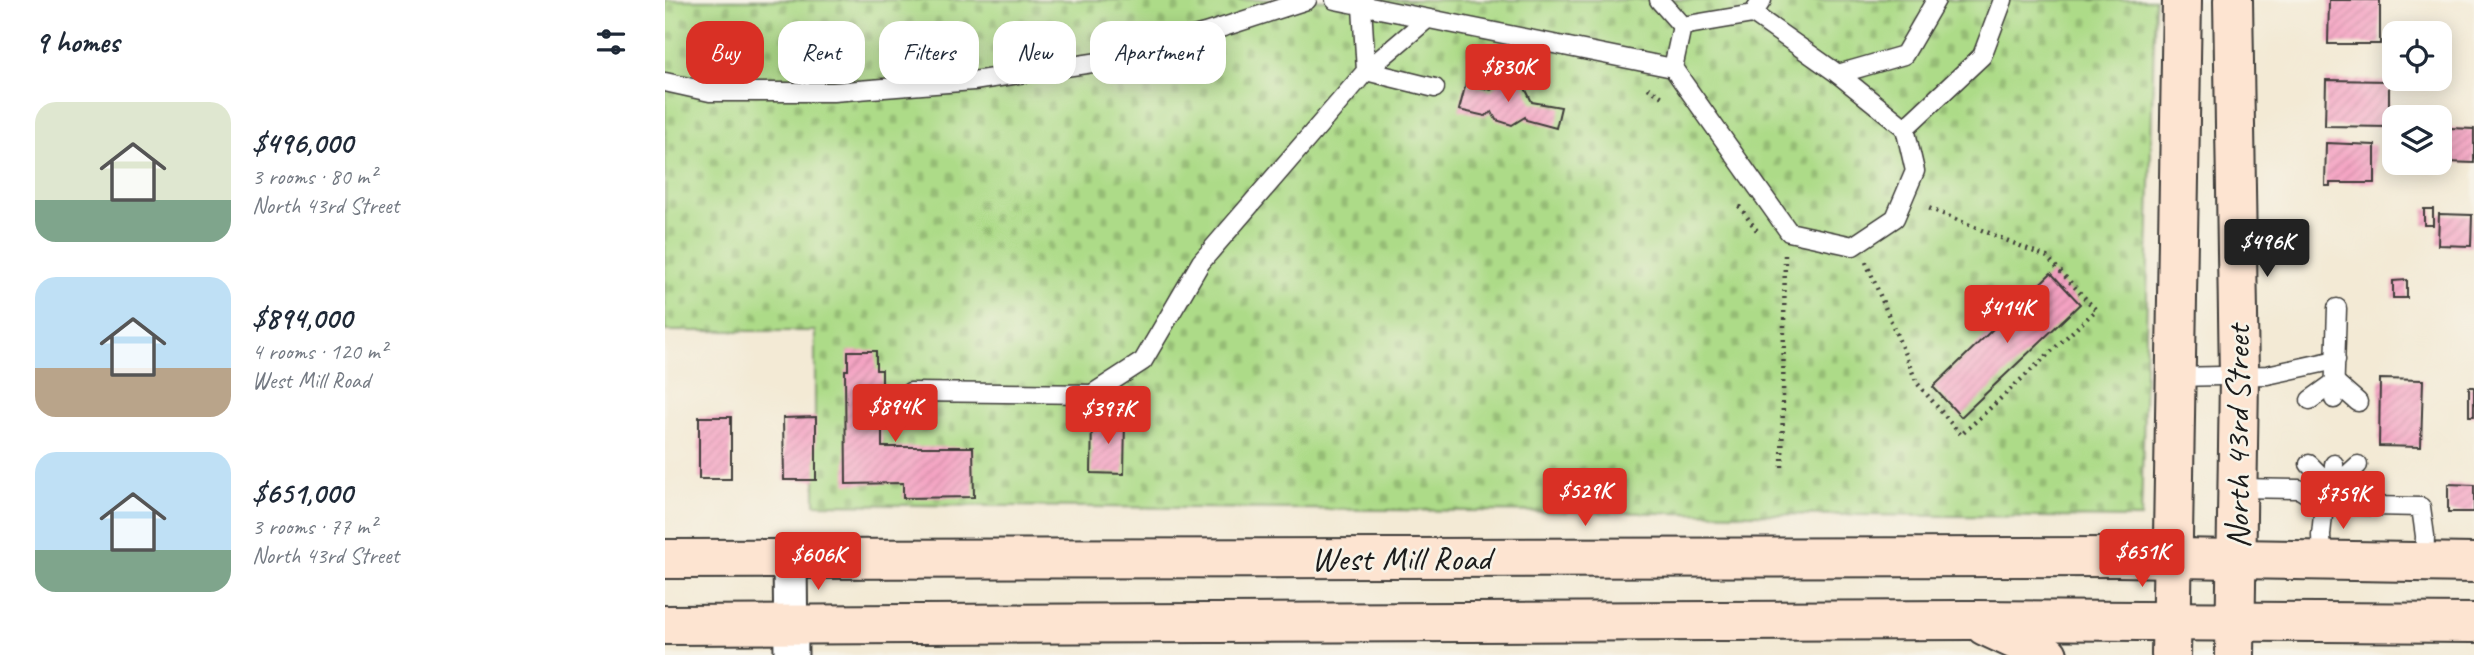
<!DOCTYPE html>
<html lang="en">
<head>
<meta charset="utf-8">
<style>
  body { margin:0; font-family:Caveat,sans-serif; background:#f2f2f3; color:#1f2937; height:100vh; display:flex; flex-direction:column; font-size:26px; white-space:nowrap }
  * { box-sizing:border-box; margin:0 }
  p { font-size:23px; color:#747a83 }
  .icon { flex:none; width:38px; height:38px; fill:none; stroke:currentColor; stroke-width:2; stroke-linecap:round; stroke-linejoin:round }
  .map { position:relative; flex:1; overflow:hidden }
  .drawer { display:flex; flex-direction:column; background:#fff; width:665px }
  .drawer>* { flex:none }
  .top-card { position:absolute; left:21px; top:21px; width:665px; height:63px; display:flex; gap:14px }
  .buttons { position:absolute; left:1717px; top:21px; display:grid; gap:14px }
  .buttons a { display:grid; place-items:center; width:70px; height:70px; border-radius:14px; background:#fff; box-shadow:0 4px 18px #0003; font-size:35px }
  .price { position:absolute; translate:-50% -60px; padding:0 16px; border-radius:7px; background:#d93025; color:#fff; font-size:23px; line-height:46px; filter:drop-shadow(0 2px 4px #0008) }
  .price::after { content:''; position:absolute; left:50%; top:42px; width:21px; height:16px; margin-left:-10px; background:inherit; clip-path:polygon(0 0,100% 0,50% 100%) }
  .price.on { background:#222; color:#fff }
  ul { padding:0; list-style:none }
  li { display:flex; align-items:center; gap:21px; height:175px; padding:0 35px }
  li span { display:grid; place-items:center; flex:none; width:196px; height:140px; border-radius:21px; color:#555 }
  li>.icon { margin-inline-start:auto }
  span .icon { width:84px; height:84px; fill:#fffc; stroke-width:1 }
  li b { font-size:30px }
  h2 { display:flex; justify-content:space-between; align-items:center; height:84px; padding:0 35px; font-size:30px }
  .chip { padding:0 24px; border-radius:21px; background:#fff; box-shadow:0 4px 18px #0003; font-size:24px; line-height:63px }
  .chip.on { background:#d93025; color:#fff }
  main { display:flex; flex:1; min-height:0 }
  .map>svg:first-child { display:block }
  .cemetery { fill:url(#cemetery-stones); stroke:#647c52; stroke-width:2 }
  .building { fill:url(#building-hatch) }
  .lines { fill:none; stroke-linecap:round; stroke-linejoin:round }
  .service-casing { stroke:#3c3b38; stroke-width:21 }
  .minor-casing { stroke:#3c3b38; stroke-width:37 }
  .secondary-casing { stroke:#3c3b38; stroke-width:42 }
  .path { stroke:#3c3b38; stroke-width:4.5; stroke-dasharray:2 5; stroke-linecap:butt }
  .service { stroke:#fff; stroke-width:18 }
  .minor { stroke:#fff; stroke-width:33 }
  .secondary { stroke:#fde4d1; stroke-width:38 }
  .labels { text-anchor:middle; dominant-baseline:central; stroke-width:5; stroke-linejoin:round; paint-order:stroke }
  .street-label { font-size:35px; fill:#1c1c1c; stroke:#f7f3e8 }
</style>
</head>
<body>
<main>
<section class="drawer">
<h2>9 homes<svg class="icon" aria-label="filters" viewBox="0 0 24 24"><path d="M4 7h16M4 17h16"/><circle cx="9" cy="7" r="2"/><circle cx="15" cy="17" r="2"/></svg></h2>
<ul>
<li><span style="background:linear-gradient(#dfe7d0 70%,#7fa58c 0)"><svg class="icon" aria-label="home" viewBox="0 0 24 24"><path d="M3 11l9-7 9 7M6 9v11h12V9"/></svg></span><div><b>$496,000</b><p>3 rooms · 80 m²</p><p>North 43rd Street</p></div></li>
<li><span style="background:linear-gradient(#bfe0f5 65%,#b9a48a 0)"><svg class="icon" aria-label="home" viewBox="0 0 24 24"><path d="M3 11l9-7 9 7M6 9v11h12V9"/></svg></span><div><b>$894,000</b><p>4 rooms · 120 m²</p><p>West Mill Road</p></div></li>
<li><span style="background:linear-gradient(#bfe0f5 70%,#7fa58c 0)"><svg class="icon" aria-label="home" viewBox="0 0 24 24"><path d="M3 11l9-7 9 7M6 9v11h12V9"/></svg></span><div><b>$651,000</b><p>3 rooms · 77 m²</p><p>North 43rd Street</p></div></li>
</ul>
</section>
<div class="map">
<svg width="1809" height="655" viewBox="0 0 1809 655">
  <defs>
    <pattern id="cemetery-stones" width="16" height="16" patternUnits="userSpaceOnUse" patternTransform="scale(1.75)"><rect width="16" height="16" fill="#addb88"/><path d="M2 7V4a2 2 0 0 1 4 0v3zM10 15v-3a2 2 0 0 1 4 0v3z" fill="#94bb75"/></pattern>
    <pattern id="building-hatch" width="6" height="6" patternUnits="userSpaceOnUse" patternTransform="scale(1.75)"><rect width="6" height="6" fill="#f4a2c2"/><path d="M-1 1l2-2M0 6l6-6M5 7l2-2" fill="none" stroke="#d18ba6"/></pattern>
  </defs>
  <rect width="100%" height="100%" fill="#f7f3e8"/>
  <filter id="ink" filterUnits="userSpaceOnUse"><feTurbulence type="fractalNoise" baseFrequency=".0143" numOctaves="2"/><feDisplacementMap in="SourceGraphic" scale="14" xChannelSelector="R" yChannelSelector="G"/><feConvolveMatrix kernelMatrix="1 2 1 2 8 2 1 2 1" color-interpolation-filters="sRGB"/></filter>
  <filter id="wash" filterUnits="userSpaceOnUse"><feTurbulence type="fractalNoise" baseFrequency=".00686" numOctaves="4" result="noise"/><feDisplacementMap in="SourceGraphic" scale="28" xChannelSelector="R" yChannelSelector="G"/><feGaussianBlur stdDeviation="1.57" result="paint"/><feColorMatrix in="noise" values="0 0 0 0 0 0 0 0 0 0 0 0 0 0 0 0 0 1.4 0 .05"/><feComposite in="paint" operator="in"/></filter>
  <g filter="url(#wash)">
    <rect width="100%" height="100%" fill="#f3ead5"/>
    <!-- cemetery -->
    <path class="cemetery" d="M0 0H1490L1476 518 150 504V331H0Z"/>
    <g id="blocks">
      <!-- building -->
      <g class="building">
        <path d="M1664 0H1715V44H1663Z"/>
        <path d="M838 75 862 81 858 84 867 102 896 107 891 128 861 120 860 117 847 125 831 120 827 112 820 116 794 110 801 83 826 90 836 80H841Z"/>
        <path d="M1661 80 1724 81V127L1660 126Z"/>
        <path d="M1784 128 1809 129V163L1782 162Z"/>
        <path d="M1661 143 1710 145V183H1665V186H1660Z"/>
        <rect x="1759" y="209" width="9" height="16"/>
        <path d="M1774 214 1807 215 1806 246 1773 245Z"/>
        <path d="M1386 273 1415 304 1296 417 1268 387Z"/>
        <path d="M1742 280V298H1728V281Z"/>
        <path d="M183 351H211V370H217V447H308L309 497 238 498V483L181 484 180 370H183Z"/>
        <path d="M1715 379 1758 380 1756 447 1714 446Z"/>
        <rect x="1804" y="387" width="5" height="29"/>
        <rect x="34" y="417" width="32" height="62"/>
        <path d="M151 417V480H119L118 418Z"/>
        <path d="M427 419 460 420 459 474 426 473Z"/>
        <path d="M1783 484 1809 485V512H1783Z"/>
      </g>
    </g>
  </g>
  <g filter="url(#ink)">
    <use href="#blocks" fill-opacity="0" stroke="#3c3b38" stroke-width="2"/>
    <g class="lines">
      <!-- service casing -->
      <g class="service-casing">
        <g id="service">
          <path d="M670 0 1008 68 1124 232 1188 246 1230 218 1250 171 1240 128 1317 56 1338 0"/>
          <path d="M994 0 1017 26 1088 14 1097 0"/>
          <path d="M1088 14 1173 74 1239 55 1271 0"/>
          <path d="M761 20 701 71 770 88"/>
          <path d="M1008 68 1017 26"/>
          <path d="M1173 74 1240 128"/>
          <path d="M0 82 45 92H168L308 81 434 62 540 33 642 0"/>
          <path d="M1510 377 1602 375 1671 360"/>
          <path d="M245 392 427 394 478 361 536 262 701 71 697 7"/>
          <path d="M1669 399 1672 308"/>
          <path d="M1645 400 1670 382 1693 402"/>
          <path d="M1644 464 1668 488 1693 465"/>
          <path d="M1572 488 1634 489 1659 505 1756 507 1760 536 1759 562"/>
          <path d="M1657 560 1656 535 1659 505 1668 488 1669 464"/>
        </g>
      </g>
      <!-- minor casing -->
      <g class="minor-casing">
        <path id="minor" d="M125 558 126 655"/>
      </g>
      <!-- secondary casing -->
      <g class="secondary-casing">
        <g id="secondary">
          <path d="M1568 0 1574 377 1570 655"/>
          <path d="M0 559 1452 557 1809 563"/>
          <path d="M0 625 1305 620 1809 623"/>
          <path d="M1320 626 1383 655"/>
          <path d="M1506 655 1517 0"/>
        </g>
      </g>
      <!-- path -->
      <g class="path">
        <path d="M983 88 999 98"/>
        <path d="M1074 206 1093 232"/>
        <path d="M1201 262 1252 383 1296 435 1431 310 1382 257 1261 207"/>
        <path d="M1117 467 1120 255"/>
      </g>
      <!-- service -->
      <use href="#service" class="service"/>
      <!-- minor -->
      <use href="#minor" class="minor"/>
      <!-- secondary -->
      <use href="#secondary" class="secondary"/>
    </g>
  </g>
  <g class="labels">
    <!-- street labels -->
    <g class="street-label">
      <text transform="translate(1572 437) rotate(-90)">North 43rd Street</text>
      <text x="736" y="558">West Mill Road</text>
    </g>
  </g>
</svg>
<div class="buttons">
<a><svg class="icon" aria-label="locate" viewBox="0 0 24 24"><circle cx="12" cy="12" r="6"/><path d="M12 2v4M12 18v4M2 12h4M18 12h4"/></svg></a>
<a><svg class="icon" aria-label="layers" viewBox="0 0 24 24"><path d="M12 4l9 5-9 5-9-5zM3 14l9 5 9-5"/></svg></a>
</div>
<b class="price" style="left:843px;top:104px">$830K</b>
<b class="price on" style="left:1602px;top:279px">$496K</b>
<b class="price" style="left:1342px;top:345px">$414K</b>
<b class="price" style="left:230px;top:444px">$894K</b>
<b class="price" style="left:443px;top:446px">$397K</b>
<b class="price" style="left:920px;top:528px">$529K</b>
<b class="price" style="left:1678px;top:531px">$759K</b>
<b class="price" style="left:1477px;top:589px">$651K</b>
<b class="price" style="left:153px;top:592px">$606K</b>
<div class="top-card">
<a class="chip on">Buy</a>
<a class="chip">Rent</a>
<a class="chip">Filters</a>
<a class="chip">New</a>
<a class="chip">Apartment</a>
</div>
</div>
</main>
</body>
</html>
